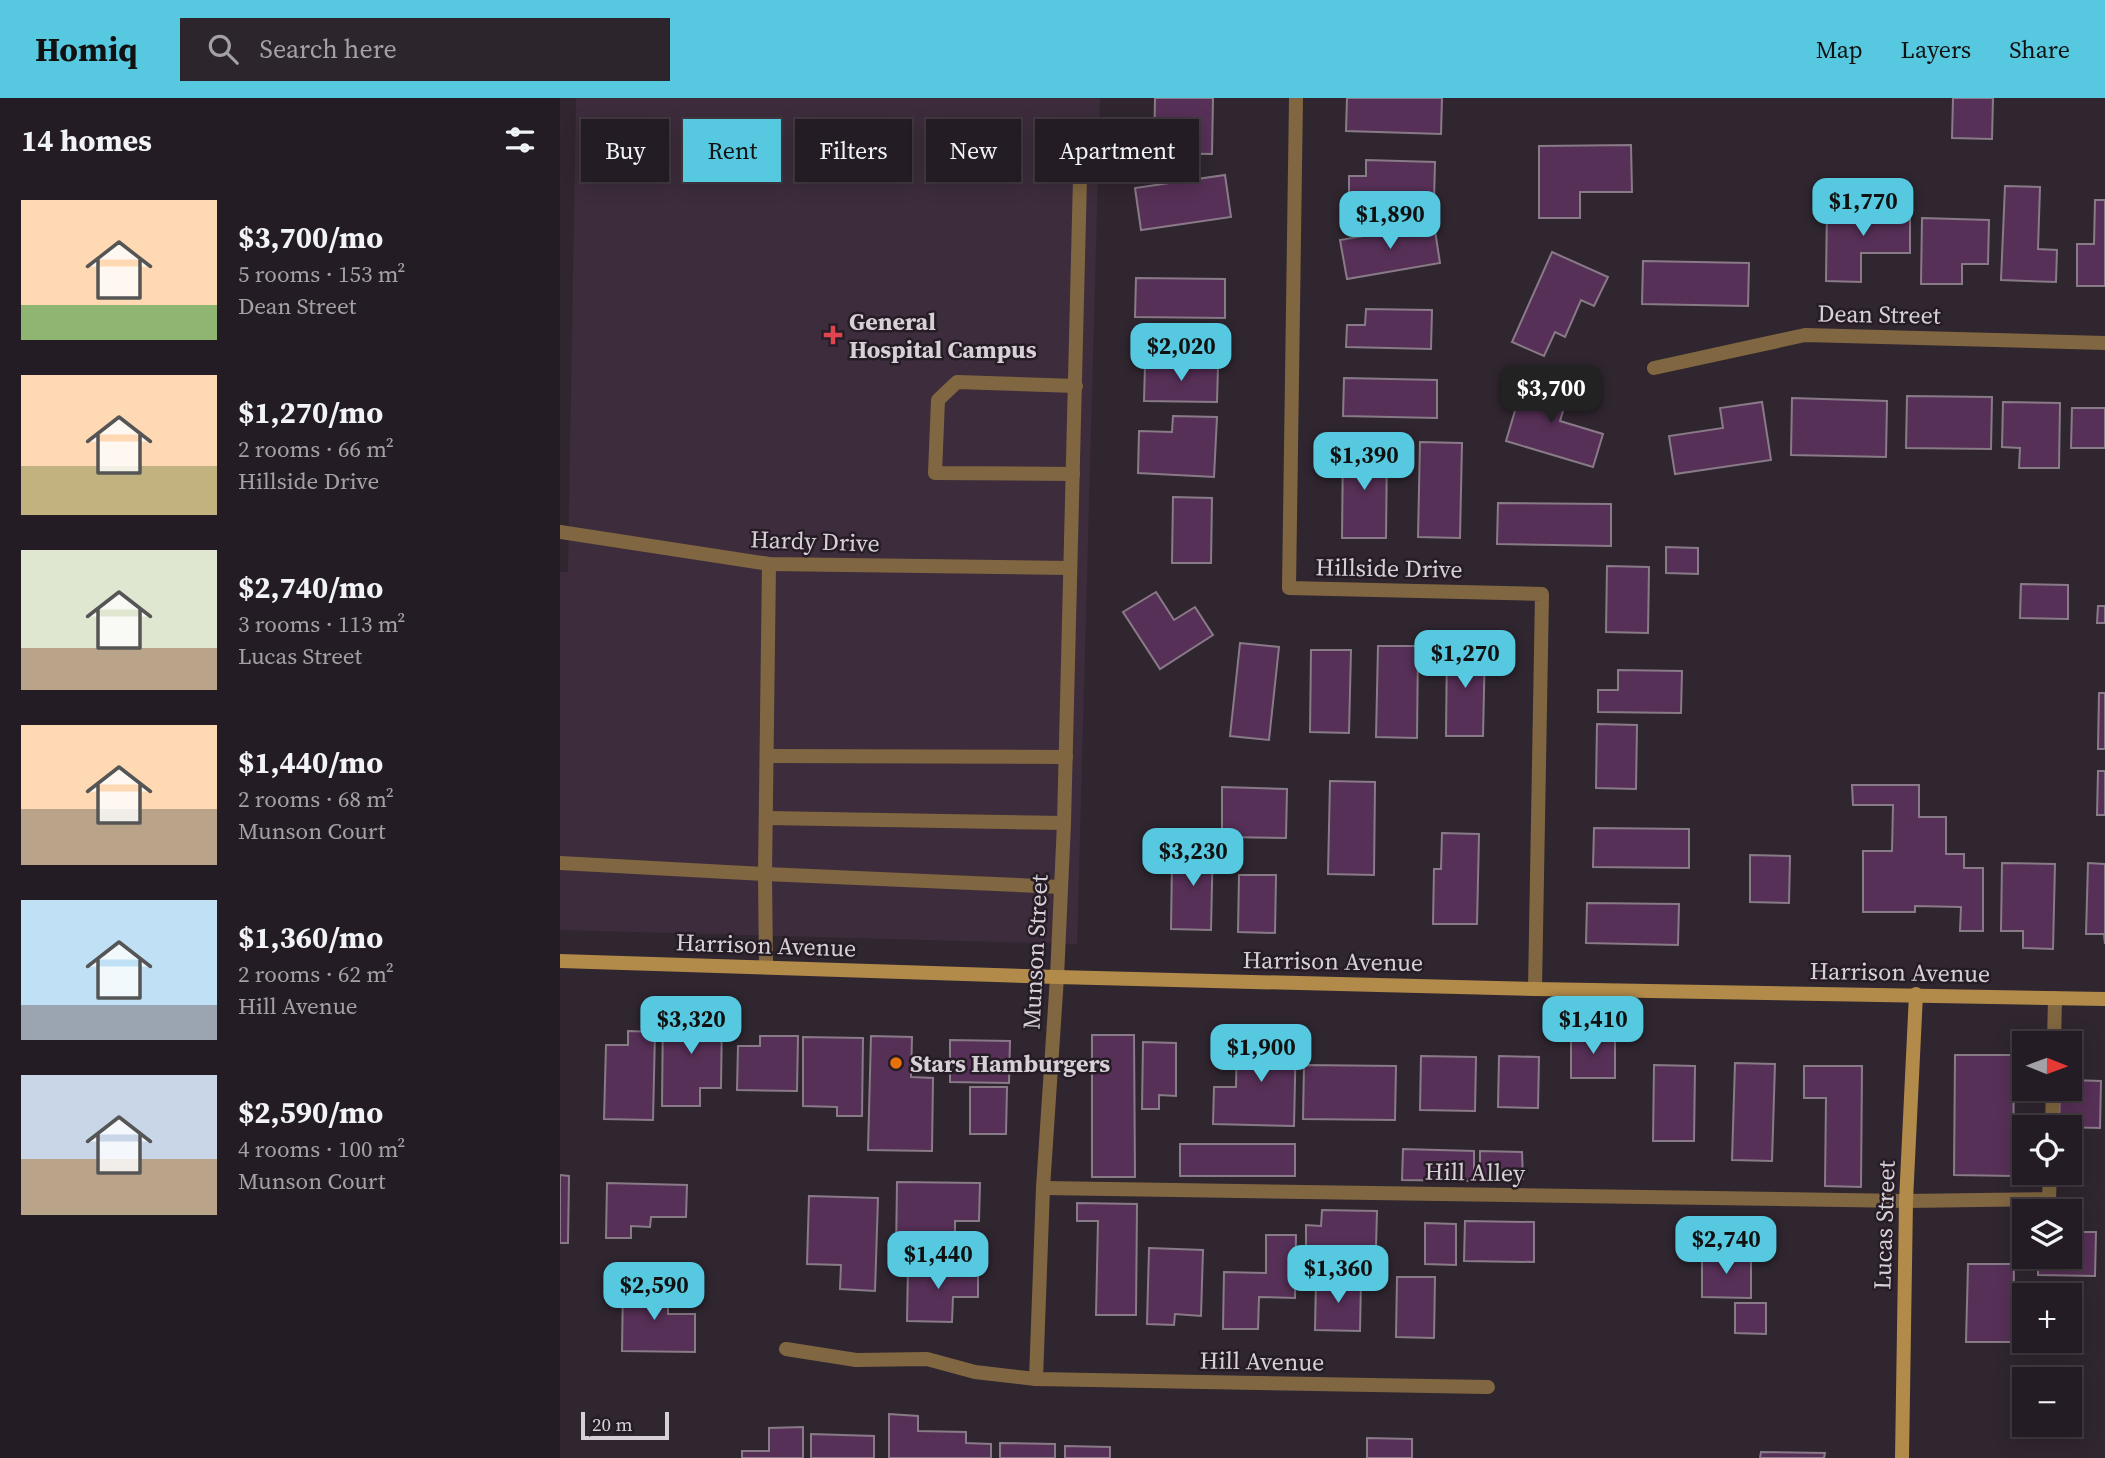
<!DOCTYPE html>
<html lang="en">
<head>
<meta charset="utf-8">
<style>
  body { margin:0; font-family:"Source Serif 4",serif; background:#2c252c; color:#f1f3f6; height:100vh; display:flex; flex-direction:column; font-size:26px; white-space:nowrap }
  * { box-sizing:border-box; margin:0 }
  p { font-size:23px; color:#a3a1a6 }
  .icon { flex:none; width:38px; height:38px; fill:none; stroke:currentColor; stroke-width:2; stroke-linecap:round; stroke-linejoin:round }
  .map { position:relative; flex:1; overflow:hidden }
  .drawer { display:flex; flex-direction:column; background:#241c24; width:560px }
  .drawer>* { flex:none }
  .guide { position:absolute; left:21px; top:21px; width:665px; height:63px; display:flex; gap:14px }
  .needle { width:46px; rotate:91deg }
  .fabs { position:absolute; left:1452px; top:933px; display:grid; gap:14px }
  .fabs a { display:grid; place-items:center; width:70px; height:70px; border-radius:0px; background:#241c24; box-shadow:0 4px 18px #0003,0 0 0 2px #413a41; font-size:35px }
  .scale { position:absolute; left:21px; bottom:18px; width:88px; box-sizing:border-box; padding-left:7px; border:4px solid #d7d0d6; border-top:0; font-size:19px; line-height:24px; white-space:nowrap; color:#d7d0d6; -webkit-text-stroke:5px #261c26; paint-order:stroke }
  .price { position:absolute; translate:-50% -60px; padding:0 16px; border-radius:14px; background:#56c9e1; color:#111; font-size:23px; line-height:46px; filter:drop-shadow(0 2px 4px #0008) }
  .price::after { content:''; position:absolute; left:50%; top:42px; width:21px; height:16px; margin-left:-10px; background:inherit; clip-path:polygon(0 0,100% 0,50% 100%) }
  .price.current { background:#222; color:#fff }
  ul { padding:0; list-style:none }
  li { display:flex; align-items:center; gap:21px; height:175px; padding:0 21px }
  li span { display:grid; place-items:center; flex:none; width:196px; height:140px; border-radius:0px; color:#555 }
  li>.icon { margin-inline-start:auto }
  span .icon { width:84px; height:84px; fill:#fffc; stroke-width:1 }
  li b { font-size:30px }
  h2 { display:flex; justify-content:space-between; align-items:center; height:84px; padding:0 21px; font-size:30px }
  .pill { padding:0 24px; border-radius:0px; background:#241c24; box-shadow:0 4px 18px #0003,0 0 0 2px #413a41; font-size:24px; line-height:63px }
  .pill.current { background:#56c9e1; color:#111 }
  header { display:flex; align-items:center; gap:42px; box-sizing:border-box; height:98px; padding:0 35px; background:#56c9e1; color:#111 }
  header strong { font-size:33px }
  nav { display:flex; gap:38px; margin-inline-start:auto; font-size:24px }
  .search { width:490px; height:63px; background:#2c252c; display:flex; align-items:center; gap:18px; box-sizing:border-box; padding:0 24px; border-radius:0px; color:#a3a1a6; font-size:26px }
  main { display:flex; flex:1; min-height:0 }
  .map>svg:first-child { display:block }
  .built { fill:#3d2d3c }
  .building { fill:#573057; stroke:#887b87; stroke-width:2 }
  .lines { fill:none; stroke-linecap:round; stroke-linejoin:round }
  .lane { stroke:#816741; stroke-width:14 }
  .street { stroke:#816741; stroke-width:14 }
  .secondary { stroke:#b28a49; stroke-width:14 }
  .health-dot { fill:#e0444e; stroke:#261c26; stroke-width:2.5 }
  .food-dot { fill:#e8710a; stroke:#261c26; stroke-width:2.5 }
  .labels { text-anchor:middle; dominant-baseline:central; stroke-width:5; stroke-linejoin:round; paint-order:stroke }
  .street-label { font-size:24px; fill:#d7d0d6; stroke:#261c26 }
  .poi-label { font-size:24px; font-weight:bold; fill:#d7d0d6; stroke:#261c26; text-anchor:start }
</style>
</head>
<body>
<header>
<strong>Homiq</strong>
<div class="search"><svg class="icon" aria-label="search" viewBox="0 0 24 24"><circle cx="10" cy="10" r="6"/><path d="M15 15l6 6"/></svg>Search here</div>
<nav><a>Map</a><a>Layers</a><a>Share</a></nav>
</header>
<main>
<section class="drawer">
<h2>14 homes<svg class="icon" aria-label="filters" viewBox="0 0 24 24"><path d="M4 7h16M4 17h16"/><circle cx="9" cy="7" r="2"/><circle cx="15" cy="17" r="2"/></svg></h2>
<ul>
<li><span style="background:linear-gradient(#ffd9b3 75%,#8fb573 0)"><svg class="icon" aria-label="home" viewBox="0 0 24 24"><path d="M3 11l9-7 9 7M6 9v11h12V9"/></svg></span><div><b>$3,700/mo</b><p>5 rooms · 153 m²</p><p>Dean Street</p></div></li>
<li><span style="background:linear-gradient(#ffd9b3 65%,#c2b280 0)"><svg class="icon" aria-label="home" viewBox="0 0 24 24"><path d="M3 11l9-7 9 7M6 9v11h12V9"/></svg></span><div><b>$1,270/mo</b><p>2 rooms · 66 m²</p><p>Hillside Drive</p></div></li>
<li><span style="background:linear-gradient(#dfe7d0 70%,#b9a48a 0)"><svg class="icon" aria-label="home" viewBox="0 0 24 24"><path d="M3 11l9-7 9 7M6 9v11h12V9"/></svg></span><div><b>$2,740/mo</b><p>3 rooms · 113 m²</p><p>Lucas Street</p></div></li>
<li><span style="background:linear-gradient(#ffd9b3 60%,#b9a48a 0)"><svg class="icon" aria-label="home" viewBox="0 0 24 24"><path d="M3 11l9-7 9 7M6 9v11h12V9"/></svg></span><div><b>$1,440/mo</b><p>2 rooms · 68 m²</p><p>Munson Court</p></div></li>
<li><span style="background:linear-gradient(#bfe0f5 75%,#9aa5b1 0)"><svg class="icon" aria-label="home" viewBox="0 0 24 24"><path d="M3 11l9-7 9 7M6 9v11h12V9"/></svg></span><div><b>$1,360/mo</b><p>2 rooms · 62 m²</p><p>Hill Avenue</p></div></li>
<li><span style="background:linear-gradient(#c9d6e8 60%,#b9a48a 0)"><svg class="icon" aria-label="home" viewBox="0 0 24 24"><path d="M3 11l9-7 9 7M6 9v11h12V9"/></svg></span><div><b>$2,590/mo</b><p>4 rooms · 100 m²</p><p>Munson Court</p></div></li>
</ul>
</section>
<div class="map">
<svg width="1545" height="1360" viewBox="0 0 1545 1360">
  <rect width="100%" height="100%" fill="#302630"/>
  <!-- built -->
  <path class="built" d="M16 0H540L517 846 0 832V474H8Z"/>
  <!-- building -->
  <g class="building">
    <path d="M595 0H653L652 56 594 55Z"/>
    <path d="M787 0H882L881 36 786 33Z"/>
    <path d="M1393 0H1433L1432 41 1392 40Z"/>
    <path d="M1071 47 1072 94H1020V120H979V48Z"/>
    <path d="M806 62 875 64 874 103 789 101V78H806Z"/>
    <path d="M665 77 671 119 581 132 575 90Z"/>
    <path d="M1445 88 1480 89 1478 151 1497 152 1496 184 1441 182Z"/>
    <path d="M1535 102H1545V188H1517V146H1534Z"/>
    <path d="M1267 109 1350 111V155H1301V184L1266 183Z"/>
    <path d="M1362 120 1429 122 1428 166H1402V186H1361Z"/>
    <path d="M874 126 880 165 787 181 780 142Z"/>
    <path d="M992 154 1048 179 1034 208 1021 202 1005 239 995 234 984 258 952 244Z"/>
    <path d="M1083 163 1189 165 1188 208 1082 206Z"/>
    <path d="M576 180 665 181V220L575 219Z"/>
    <path d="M806 211 872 212 871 251 786 249 787 227H805Z"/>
    <path d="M585 267 658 268 657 304 584 303Z"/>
    <path d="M965 279 1009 293 1000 323 1043 336 1033 369 946 343Z"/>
    <path d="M784 280 877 282V320L783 318Z"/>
    <path d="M1347 298 1432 299 1431 351 1346 350Z"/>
    <path d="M1232 300 1327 303 1326 359 1231 357Z"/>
    <path d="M1202 304 1211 362 1115 376 1109 338 1163 330 1160 310Z"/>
    <path d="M1443 304 1500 305 1499 370H1459L1460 350 1442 349Z"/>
    <path d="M1512 310H1545V350H1511Z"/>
    <path d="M613 318 657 319 654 379 578 375 579 333 612 334Z"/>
    <path d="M860 344 902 345 900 440 858 439Z"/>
    <path d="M783 348 827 349 826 440H782Z"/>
    <path d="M613 399 652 400 651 465H612Z"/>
    <path d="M938 405 1051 406V448L937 446Z"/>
    <path d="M1106 449 1138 450V476L1106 475Z"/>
    <path d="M1047 468 1089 469 1088 535 1046 534Z"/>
    <path d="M1461 486 1508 487V521L1460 520Z"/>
    <path d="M596 494 614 522 635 509 653 537 600 571 563 514Z"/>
    <path d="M1538 508H1545V525H1537Z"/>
    <path d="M680 545 719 549 709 642 670 638Z"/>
    <path d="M887 546 925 547 923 638H886Z"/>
    <path d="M818 548H858L857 640 816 639Z"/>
    <path d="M751 552H791L789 635 750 634Z"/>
    <path d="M1058 572 1122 573 1121 615 1038 614V592H1058Z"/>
    <path d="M1539 595H1545V651H1538Z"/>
    <path d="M1037 626 1077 627 1076 691 1036 690Z"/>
    <path d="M1538 673H1545V717H1537Z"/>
    <path d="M770 683 815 684 814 777 768 776Z"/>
    <path d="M1292 687H1359V719H1386V756H1404V770H1423V833H1400L1401 809 1355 808V814H1303V753H1332L1333 707H1293Z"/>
    <path d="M662 689 727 691 726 740 662 739Z"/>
    <path d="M1034 730 1129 731V770L1033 769Z"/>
    <path d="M882 735 919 736 917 826H873L874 771H881Z"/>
    <path d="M629 741H653L651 832 611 831 612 763H628Z"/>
    <path d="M1190 757 1230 758 1229 805 1190 804Z"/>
    <path d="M1442 765 1495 766 1493 851 1463 850V833H1441Z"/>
    <path d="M1528 765 1545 766V846L1544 836H1526Z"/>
    <path d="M679 777H716L715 835 678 834Z"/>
    <path d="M1027 805 1119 806 1118 847 1026 845Z"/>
    <path d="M103 913 162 914 161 990H140V1008H102Z"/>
    <path d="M68 933 95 934 93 1022 44 1021 46 947H68Z"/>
    <path d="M699 934 736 935 734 1028 653 1026 654 989H676L677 942 699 943Z"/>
    <path d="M1011 936 1055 937V980H1011Z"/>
    <path d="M532 937H574L575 1079H532Z"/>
    <path d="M200 938H238L237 993 177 992 178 948H200Z"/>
    <path d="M311 938 352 939 351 979 373 980 372 1053 308 1052Z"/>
    <path d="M243 939 303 940 302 1018H277V1009L243 1008Z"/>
    <path d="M390 942 450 943 449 985 390 984Z"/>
    <path d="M583 944 616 945V998L599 997V1011H582Z"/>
    <path d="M1395 957H1454L1453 1078 1394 1077Z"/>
    <path d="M861 958 916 959 915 1013 860 1012Z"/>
    <path d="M939 958 979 959 978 1010 938 1009Z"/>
    <path d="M1175 965 1215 966 1212 1063 1172 1062Z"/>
    <path d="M744 967 836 968 835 1022 743 1021Z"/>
    <path d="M1094 967 1135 968 1134 1043H1093Z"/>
    <path d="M1244 968H1302L1301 1089 1265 1088 1266 1000H1244Z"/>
    <path d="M1510 982 1541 983 1540 1030 1499 1029 1500 990H1510Z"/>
    <path d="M410 989H447L446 1036H410Z"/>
    <rect x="620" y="1046" width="115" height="32"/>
    <path d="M843 1051 914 1053V1083L842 1082Z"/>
    <path d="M920 1053 962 1054 963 1081 920 1080Z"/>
    <path d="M0 1077 9 1078 8 1145H0Z"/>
    <path d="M337 1084 420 1085 419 1123H395V1158L336 1156Z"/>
    <path d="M47 1085 127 1087 126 1119H91L90 1129 71 1128V1140H46Z"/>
    <path d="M249 1098 318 1100 315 1193 280 1191 281 1167 247 1166Z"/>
    <path d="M517 1105 577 1106 576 1217H536L538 1123H517Z"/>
    <path d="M762 1112 817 1113 816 1150 763 1149V1158L746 1157V1127L761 1128Z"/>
    <path d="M905 1123 974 1124V1164L904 1163Z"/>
    <path d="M865 1125 896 1126V1167L865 1166Z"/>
    <path d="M1510 1134H1536L1535 1178 1478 1177V1158H1510Z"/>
    <path d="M706 1137H736L735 1200 699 1199 698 1231H663L664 1174 706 1175Z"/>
    <path d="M589 1150 643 1152 641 1218 615 1216 614 1227 587 1226Z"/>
    <path d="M1142 1156 1191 1157V1200L1142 1199Z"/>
    <path d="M1408 1166H1454L1453 1244H1406Z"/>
    <path d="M348 1168 418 1169V1199H393L392 1224 347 1223Z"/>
    <path d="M837 1179H875L874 1240 836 1239Z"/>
    <path d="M756 1181 801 1182 800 1233 755 1232Z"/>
    <path d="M63 1187H108V1216H135V1254L62 1253Z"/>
    <path d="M1175 1205H1206V1236L1175 1235Z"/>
    <path d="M329 1316 358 1318V1333L406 1334V1345L431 1346V1360H329Z"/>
    <path d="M243 1329V1360H182V1353H209V1330Z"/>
    <path d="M251 1336 314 1338V1360H251Z"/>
    <path d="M807 1340 852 1341V1360H807Z"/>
    <path d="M440 1345 495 1346V1360H440Z"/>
    <path d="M505 1348 550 1349V1360H505Z"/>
    <path d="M1201 1354 1265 1355 1264 1360H1200Z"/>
  </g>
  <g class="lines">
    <!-- lane -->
    <g class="lane">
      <path d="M513 376 375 375 378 302 397 284 516 288"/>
      <path d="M207 658 506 659"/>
      <path d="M206 720 504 725"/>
      <path d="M0 765 205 776 501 789"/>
      <path d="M206 869 205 776 209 466"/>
      <path d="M483 1090 1346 1103"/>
    </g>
    <!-- street -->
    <g class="street">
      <path d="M736 0 729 490 982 496 975 891"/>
      <path d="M1094 270 1245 237 1545 245"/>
      <path d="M0 434 209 466 510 470"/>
      <path d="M1494 945 1495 900"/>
      <path d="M1492 1029 1493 990"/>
      <path d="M1346 1103 1489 1101 1490 1074"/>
      <path d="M226 1251 296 1262 367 1261 415 1274 476 1281 928 1289"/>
      <path d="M476 1281 483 1090 497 879 504 725 521 39"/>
    </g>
    <!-- secondary -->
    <g class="secondary">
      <path d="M0 863 497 879 975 891 1545 901"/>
      <path d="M1342 1360 1346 1103 1356 896"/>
    </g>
  </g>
  <!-- markers -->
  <path class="health-dot" d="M269.5 226.5h7v7h7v7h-7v7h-7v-7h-7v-7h7z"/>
  <circle class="food-dot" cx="336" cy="965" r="7"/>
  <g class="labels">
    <!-- street labels -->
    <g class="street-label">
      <text transform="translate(1319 216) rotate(1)">Dean Street</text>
      <text transform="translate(255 443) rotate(2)">Hardy Drive</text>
      <text transform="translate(829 470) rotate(1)">Hillside Drive</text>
      <text transform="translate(206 847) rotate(2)">Harrison Avenue</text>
      <text transform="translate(475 854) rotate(-87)">Munson Street</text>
      <text transform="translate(773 863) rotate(1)">Harrison Avenue</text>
      <text transform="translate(1340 874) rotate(1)">Harrison Avenue</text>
      <text transform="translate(915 1074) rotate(1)">Hill Alley</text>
      <text transform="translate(1324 1127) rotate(-88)">Lucas Street</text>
      <text transform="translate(702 1263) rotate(1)">Hill Avenue</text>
    </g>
    <!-- poi labels -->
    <g class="poi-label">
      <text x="289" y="223">General<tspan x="289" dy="28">Hospital Campus</tspan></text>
      <text x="350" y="965">Stars Hamburgers</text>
    </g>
  </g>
</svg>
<div class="fabs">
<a><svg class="needle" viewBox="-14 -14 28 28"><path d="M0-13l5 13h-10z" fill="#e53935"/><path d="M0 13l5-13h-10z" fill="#a3a1a6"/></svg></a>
<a><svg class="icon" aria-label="locate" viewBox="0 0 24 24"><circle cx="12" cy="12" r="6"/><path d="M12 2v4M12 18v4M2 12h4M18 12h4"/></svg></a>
<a><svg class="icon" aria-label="layers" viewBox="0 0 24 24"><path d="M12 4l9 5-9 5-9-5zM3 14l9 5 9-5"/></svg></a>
<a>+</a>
<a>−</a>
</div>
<div class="scale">20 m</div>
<b class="price" style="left:1303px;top:140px">$1,770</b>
<b class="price" style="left:830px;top:153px">$1,890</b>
<b class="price" style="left:621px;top:285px">$2,020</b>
<b class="price current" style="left:991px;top:327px">$3,700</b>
<b class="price" style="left:804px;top:394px">$1,390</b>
<b class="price" style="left:905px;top:592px">$1,270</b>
<b class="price" style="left:633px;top:790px">$3,230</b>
<b class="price" style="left:131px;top:958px">$3,320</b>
<b class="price" style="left:1033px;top:958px">$1,410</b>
<b class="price" style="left:701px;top:986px">$1,900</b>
<b class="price" style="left:1166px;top:1178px">$2,740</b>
<b class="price" style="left:378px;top:1193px">$1,440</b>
<b class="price" style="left:778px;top:1207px">$1,360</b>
<b class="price" style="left:94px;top:1224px">$2,590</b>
<div class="guide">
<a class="pill">Buy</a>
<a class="pill current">Rent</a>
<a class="pill">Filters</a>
<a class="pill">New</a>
<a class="pill">Apartment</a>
</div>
</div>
</main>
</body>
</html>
